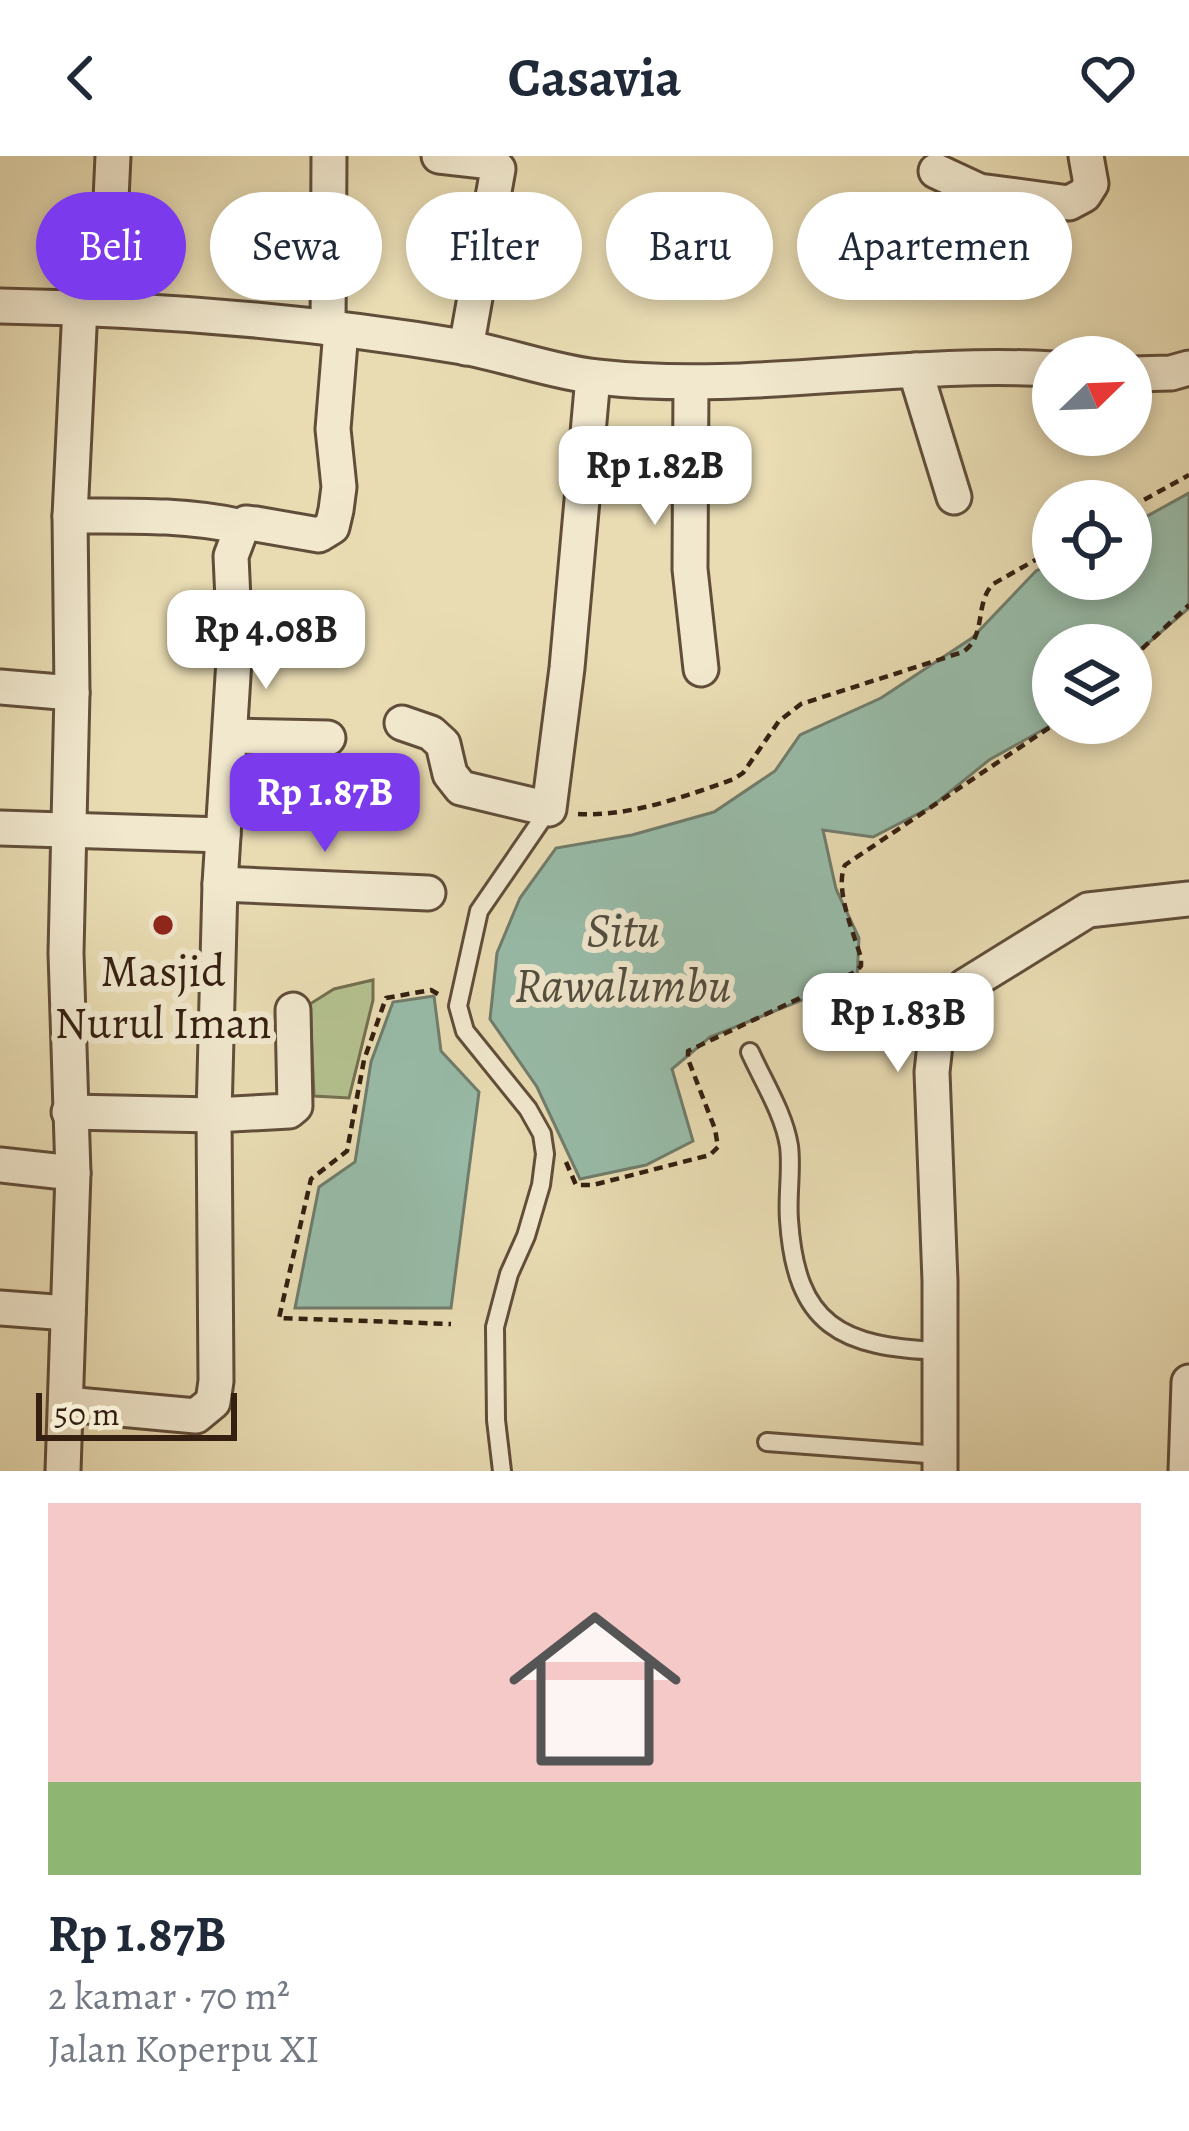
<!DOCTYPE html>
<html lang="id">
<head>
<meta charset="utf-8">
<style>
  body { margin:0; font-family:Alegreya,serif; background:#f6f6f7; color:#1f2937; height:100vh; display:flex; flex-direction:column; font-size:45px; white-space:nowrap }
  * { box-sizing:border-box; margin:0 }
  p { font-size:39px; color:#747a83 }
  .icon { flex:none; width:66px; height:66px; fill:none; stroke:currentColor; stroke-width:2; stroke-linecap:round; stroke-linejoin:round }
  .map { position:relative; height:1315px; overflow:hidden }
  .drawer { display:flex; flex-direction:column; background:#fff; flex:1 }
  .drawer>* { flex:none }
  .hud { position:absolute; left:36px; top:36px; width:1119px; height:108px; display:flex; gap:24px }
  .needle { width:78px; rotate:67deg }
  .controls { position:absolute; left:1032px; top:180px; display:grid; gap:24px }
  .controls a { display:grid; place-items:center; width:120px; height:120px; border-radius:50%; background:#fff; box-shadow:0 6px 18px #0003; font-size:60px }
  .scale { position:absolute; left:36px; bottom:30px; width:201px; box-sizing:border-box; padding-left:12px; border:6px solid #341f11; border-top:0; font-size:33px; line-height:42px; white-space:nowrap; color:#341f11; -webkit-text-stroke:9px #f1e8ce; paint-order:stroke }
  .price { position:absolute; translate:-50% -102px; padding:0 27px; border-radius:24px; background:#fff; color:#222; font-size:39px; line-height:78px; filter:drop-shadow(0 3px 6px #0008) }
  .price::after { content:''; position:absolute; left:50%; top:72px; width:36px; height:27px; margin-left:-18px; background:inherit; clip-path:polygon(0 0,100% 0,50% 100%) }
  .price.selected { background:#7c3aed; color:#fff }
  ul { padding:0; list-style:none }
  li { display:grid; align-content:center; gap:24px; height:636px; padding:0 48px }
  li+li { border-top:3px solid #e0e1e3 }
  li span { display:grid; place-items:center; height:372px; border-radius:0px; color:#555 }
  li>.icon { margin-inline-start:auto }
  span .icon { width:216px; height:216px; fill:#fffc; stroke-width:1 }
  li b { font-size:51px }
  .chip { padding:0 42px; border-radius:54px; background:#fff; box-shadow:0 6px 18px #0003; font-size:42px; line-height:108px }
  .chip.selected { background:#7c3aed; color:#fff }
  header { display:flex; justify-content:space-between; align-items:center; height:156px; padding:0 48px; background:#fff; font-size:54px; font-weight:600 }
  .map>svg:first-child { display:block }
  .green { fill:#b4c18f; stroke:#747050; stroke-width:3 }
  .water { fill:#98bca9; stroke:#707d6c; stroke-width:3 }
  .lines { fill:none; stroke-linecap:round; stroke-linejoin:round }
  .lane-casing { stroke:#614e3a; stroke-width:22 }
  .street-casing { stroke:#614e3a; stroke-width:39 }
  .path { stroke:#341f11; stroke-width:4.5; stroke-dasharray:9 6; stroke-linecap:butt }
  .lane { stroke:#f1e8ce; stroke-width:16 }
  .street { stroke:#f1e8ce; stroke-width:33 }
  .poi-dot { fill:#8f2418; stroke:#f1e8ce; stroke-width:4.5 }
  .labels { text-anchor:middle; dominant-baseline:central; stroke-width:12; stroke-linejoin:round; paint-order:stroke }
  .poi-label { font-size:45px; fill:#341f11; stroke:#f1e8ce }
  .water-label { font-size:48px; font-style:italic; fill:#524e3f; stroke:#f1e8ce }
</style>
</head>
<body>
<header><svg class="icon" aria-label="back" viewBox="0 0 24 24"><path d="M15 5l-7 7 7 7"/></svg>Casavia<svg class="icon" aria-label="heart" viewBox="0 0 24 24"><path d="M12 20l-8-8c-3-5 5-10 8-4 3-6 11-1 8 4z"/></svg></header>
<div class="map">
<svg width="1189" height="1315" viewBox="0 0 1189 1315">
  <rect width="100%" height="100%" fill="#e9dcb3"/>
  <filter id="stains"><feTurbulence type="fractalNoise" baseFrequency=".00167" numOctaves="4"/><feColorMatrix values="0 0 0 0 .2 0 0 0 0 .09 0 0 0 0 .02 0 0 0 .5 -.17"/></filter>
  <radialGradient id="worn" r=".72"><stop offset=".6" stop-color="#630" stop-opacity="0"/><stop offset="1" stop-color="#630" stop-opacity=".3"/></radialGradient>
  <!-- green -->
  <path class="green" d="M373 824V844L349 942 314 940 310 848 334 833Z"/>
  <!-- water -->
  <g class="water">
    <path d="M1189 337V452L1131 502V489H1053L1055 567 989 604 931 651 873 681 823 674 836 733 859 782 857 822 710 881 672 913 693 985 646 1009 580 1023 537 931 490 863 497 797 520 742 556 692 632 679 714 656 775 615 800 579 881 542 972 482 1036 415 1053 407V423H1131V369Z"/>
    <path d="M434 840 441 895 479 936 451 1152H295L319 1031 355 1006 371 906 393 846Z"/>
  </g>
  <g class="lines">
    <!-- lane casing -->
    <g class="lane-casing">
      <g id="lane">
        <path d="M750 896C763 925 784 958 789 990 792 1015 787 1039 789 1064 796 1170 841 1191 940 1195"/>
        <path d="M767 1286 940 1299"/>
        <path d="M502 1315 496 1264 495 1171 509 1118 526 1080 541 1029 545 998 542 978 528 953 465 875 458 850 479 755 549 653"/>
      </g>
    </g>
    <!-- street casing -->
    <g class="street-casing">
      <g id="street">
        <path d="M439 0 492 6 498 13 466 192"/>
        <path d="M936 15 979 35 1069 47 1084 39 1091 28 1086 0"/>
        <path d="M0 150C156 153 310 165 463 191 508 199 552 216 597 221 749 238 901 204 1053 213"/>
        <path d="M106 152 113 0"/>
        <path d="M328 172 329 0"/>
        <path d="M915 214 954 341"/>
        <path d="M1131 218 1171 217 1189 212"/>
        <path d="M691 227 690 413 701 513"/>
        <path d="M70 360C128 360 185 358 242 371L246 367 256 368 319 379 332 371 336 354 339 331 333 273 341 174"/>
        <path d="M0 531 72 537"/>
        <path d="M402 567 431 577 443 588 450 618 461 632 549 653 567 512 593 221"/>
        <path d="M230 580 328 582"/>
        <path d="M0 672 223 679"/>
        <path d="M220 728 428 737"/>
        <path d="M69 956 214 959 289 955 295 950 293 854"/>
        <path d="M0 1009 73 1017"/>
        <path d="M0 1152 68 1157"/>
        <path d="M66 1248 196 1260 213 1246 216 1225 214 959 220 728 235 488 231 400 242 371"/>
        <path d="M63 1315 73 1017 66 797 72 537 70 360 80 151"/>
        <path d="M940 1315V1125L932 916 938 861 965 830 1088 754 1189 743"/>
        <path d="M1186 1315 1189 1226"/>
      </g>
    </g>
    <!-- path -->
    <g class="path">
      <path d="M1131 351 1189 319"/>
      <path d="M1131 503 1189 449"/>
      <path d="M578 658C630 661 686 640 734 623L743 617 779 565 801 548 963 496C987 480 974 448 993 428L1053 394"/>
      <path d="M438 838 431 834 386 842 364 904 347 995 311 1023 279 1162 451 1168"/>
      <path d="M566 1006 576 1029H593L710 999 718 991 715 973 688 903V895L855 816 861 810V802C854 777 834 733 845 709L1056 567"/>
    </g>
    <!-- lane -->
    <use href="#lane" class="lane"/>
    <!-- street -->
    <use href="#street" class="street"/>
  </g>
  <!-- markers -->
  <circle class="poi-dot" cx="163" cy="769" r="12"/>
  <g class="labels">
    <!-- poi labels -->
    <g class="poi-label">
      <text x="163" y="815">Masjid<tspan x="163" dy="52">Nurul Iman</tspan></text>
    </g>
    <!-- water labels -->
    <g class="water-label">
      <text x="623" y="774">Situ<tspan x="623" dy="55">Rawalumbu</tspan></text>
    </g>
  </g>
  <rect width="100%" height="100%" filter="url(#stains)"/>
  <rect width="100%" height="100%" fill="url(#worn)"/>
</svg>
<div class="controls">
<a><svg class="needle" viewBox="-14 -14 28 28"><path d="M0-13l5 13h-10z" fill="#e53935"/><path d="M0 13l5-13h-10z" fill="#747a83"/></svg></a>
<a><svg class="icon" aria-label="locate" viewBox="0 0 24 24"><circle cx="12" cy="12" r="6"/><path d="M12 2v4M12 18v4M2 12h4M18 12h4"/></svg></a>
<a><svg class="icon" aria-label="layers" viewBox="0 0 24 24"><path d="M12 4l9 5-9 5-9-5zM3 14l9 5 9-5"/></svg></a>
</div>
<div class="scale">50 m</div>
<b class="price" style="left:655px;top:372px">Rp 1.82B</b>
<b class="price" style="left:266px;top:536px">Rp 4.08B</b>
<b class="price selected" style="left:325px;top:699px">Rp 1.87B</b>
<b class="price" style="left:898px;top:919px">Rp 1.83B</b>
<div class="hud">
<a class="chip selected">Beli</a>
<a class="chip">Sewa</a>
<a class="chip">Filter</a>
<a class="chip">Baru</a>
<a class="chip">Apartemen</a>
</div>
</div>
<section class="drawer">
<ul>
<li><span style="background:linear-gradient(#f6c9c9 75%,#8fb573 0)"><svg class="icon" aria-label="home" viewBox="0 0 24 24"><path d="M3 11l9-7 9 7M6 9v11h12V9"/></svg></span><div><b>Rp 1.87B</b><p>2 kamar · 70 m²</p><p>Jalan Koperpu XI</p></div></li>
</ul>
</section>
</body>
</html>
